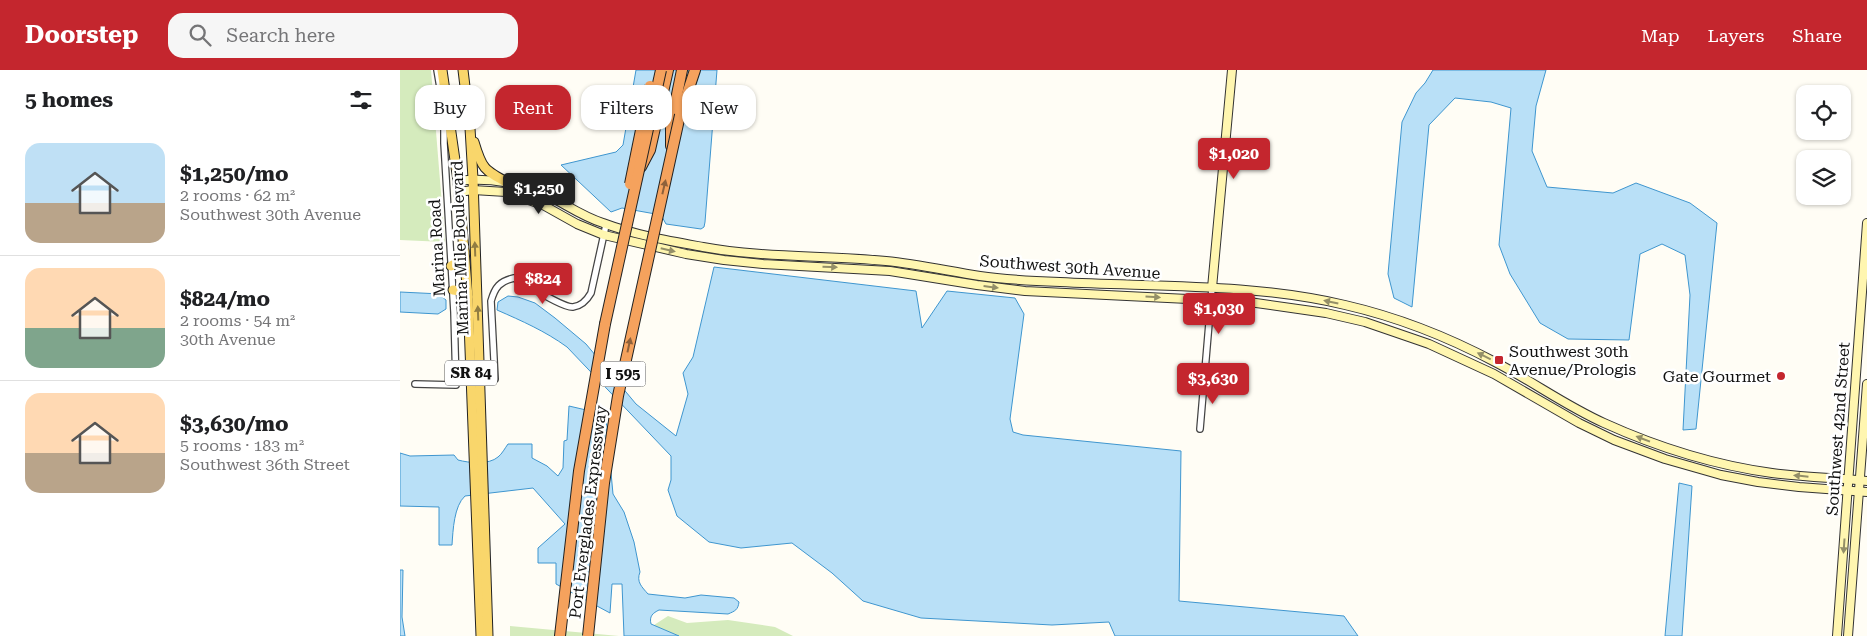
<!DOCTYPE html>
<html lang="en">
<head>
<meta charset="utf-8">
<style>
  body { margin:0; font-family:"Roboto Serif",serif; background:#f6f6f6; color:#202124; height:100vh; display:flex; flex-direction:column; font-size:19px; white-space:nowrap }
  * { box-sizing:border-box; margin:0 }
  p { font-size:16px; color:#757577 }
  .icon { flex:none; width:28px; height:28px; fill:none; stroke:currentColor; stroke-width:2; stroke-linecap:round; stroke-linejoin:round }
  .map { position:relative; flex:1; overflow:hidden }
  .drawer { display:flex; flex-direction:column; background:#fff; width:400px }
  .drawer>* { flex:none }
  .hud { position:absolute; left:15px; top:15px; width:475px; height:45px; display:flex; gap:10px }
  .controls { position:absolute; left:1396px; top:15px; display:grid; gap:10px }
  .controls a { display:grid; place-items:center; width:55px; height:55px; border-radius:10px; background:#fff; box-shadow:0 1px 4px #0004; font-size:25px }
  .price { position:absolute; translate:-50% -42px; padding:0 11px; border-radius:5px; background:#c4262e; color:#fff; font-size:16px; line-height:32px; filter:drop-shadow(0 1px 2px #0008) }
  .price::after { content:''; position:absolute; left:50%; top:30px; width:15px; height:11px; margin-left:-8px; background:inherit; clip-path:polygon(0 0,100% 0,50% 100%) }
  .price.current { background:#222; color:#fff }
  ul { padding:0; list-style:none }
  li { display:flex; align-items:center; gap:15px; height:125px; padding:0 25px }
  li+li { border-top:1px solid #e0e0e0 }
  li span { display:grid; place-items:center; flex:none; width:140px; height:100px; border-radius:15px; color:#555 }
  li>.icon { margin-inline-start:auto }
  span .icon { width:60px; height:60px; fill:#fffc; stroke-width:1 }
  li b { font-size:21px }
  h2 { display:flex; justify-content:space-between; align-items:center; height:60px; padding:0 25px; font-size:21px }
  .chip { padding:0 18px; border-radius:15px; background:#fff; box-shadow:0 1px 4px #0004; font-size:18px; line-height:45px }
  .chip.current { background:#c4262e; color:#fff }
  header { display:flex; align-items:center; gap:30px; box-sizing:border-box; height:70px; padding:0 25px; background:#c4262e; color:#fff }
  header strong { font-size:24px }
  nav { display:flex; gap:28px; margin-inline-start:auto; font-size:18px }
  .search { width:350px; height:45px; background:#f6f6f6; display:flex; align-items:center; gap:12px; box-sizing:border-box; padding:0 18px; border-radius:15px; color:#757577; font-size:19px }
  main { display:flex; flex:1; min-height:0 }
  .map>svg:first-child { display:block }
  .green { fill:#d5ebbd }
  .water { fill:#b9e0f7; stroke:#3f96cf }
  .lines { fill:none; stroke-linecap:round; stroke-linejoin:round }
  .street-casing { stroke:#444; stroke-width:8 }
  .secondary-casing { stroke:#333; stroke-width:10 }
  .primary-casing { stroke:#222; stroke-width:11 }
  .highway-casing { stroke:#222; stroke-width:12 }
  .street { stroke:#fff; stroke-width:5.5 }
  .secondary { stroke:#fff6b0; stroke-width:8 }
  .primary { stroke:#f9d66b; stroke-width:9 }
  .highway { stroke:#f5a25d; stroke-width:10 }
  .highway-bridge-casing { stroke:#222; stroke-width:12; stroke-linecap:butt }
  .highway-bridge { stroke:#f5a25d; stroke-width:10 }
  .oneway { fill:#8e613b }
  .oneway2 { fill:#917d42 }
  .oneway3 { fill:#948f68 }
  .poi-dot { fill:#c4262e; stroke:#fff; stroke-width:2 }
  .labels { text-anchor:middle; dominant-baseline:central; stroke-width:5; stroke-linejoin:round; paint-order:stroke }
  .shield { fill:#fff; stroke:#585858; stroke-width:1 }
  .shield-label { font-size:15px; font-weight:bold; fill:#111 }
  .street-label { font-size:16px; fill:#111; stroke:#fff }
  .poi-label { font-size:16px; fill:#111; stroke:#fff; text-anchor:start }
</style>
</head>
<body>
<header>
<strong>Doorstep</strong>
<div class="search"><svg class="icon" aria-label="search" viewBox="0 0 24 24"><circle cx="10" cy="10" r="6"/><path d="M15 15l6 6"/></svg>Search here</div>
<nav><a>Map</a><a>Layers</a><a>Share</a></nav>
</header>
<main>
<section class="drawer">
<h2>5 homes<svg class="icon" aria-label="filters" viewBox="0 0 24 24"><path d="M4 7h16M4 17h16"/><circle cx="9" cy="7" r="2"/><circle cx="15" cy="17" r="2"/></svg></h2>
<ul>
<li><span style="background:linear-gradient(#bfe0f5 60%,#b9a48a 0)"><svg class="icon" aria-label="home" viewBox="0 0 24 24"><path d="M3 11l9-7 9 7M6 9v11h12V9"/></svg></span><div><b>$1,250/mo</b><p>2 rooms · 62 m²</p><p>Southwest 30th Avenue</p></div></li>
<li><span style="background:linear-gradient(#ffd9b3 60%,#7fa58c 0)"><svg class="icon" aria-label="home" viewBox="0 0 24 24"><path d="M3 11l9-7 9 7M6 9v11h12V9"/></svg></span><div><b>$824/mo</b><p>2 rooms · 54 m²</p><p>30th Avenue</p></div></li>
<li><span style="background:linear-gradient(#ffd9b3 60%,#b9a48a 0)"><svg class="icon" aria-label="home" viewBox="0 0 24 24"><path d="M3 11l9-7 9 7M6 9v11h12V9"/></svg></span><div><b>$3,630/mo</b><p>5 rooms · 183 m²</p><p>Southwest 36th Street</p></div></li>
</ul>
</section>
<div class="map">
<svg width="1467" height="566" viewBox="0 0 1467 566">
  <rect width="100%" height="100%" fill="#fffdf5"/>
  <!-- green -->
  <g class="green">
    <path d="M0 0H31L45 172 0 170Z"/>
    <path d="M268 546 287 553 328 550 375 557 393 566H237Z"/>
    <path d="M110 556 219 566H110Z"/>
  </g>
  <!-- water -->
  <g class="water">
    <path d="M236 0H317L305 152 304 157 301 159 266 154 261 145 222 138 211 142 161 95 216 82 223 75Z"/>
    <path d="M1033 0H1146L1136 36 1132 81 1147 117 1213 123 1236 113 1290 133 1317 153 1296 359 1283 360 1290 225 1285 185 1262 174 1240 184 1229 270 1168 269 1140 253 1110 204 1099 175 1111 38 1091 32 1055 28 1029 55 1012 237 994 228 988 204 1002 52 1016 23 1025 13Z"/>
    <path d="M314 197 516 221 522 258 547 221 615 228 624 244 610 349 613 362 623 365 781 381 779 531 944 546 958 566H715L709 552 652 555 521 548 463 531 432 503 392 473 341 478 309 472 277 446 268 420 271 410V386L167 277C145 261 122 251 97 240L98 232 108 226 118 227 135 233 155 248 186 274 236 334 276 366 288 324 283 303 293 287Z"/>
    <path d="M0 222 41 224V226L46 230V239L38 244 0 242Z"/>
    <path d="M169 336 199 343 206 349 213 424 224 442 234 472 240 502C236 512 242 517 248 524L285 528 301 525 334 528 339 532C338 540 335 541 328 544L259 540C253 543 249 546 251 554L279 566H224L222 514H212L210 543 156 514V493H138V478L165 454 133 418 65 426C54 436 53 460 52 475H39V437L0 436V383L10 386 54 385 58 390C69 393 89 395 98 387 102 384 105 378 108 374H132V388L147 396 158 406 163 398 164 371 167 370Z"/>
    <path d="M1279 413 1292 416 1282 566H1265Z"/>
    <path d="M0 500H3L2 547 5 566H0Z"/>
  </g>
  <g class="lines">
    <!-- street casing -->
    <g class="street-casing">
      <g id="street">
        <path d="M95 309 91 231C95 217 100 211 114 208 127 214 162 238 173 237 182 236 187 230 191 223L206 155"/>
        <path d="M15 314 56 315 54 242 44 73V41L37 0"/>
        <path d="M800 359 812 218"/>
      </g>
    </g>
    <!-- secondary casing -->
    <g class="secondary-casing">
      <g id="secondary">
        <path d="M58 111C89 107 123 113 151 127 168 136 184 147 203 153 235 165 270 171 303 177 363 188 425 185 486 191 517 194 548 201 580 206 606 210 633 211 660 212 755 217 852 213 945 235 997 247 1048 267 1095 292 1132 311 1166 336 1204 353 1257 377 1314 395 1372 403 1404 407 1435 408 1467 411"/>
        <path d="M59 122 73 120 106 122 143 135 177 154 204 165 286 184 324 190 363 194 490 201 577 215 625 221 849 232 926 243 965 252 1029 274 1094 304 1179 353 1214 370 1265 389 1321 405 1358 412 1399 417 1467 422"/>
        <path d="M812 218 832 0"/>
        <path d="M1437 566 1467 153"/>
        <path d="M1448 566 1467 314"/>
      </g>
    </g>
    <!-- primary casing -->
    <g class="primary-casing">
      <g id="primary">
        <path d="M42 0 58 111 68 227 81 566"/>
        <path d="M63 0 70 58 73 109 88 566"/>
        <path d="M74 72C82 99 84 100 108 113"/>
        <path d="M51 196 61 190 64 181"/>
        <path d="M53 220 60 221 68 227"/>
      </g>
    </g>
    <!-- highway casing -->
    <g class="highway-casing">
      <g id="highway">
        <path d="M280 45 295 0"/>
        <path d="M271 76V54L282 0"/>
        <path d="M241 97 250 80 268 0"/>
        <path d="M160 566 179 401 205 254"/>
      </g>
    </g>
    <!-- street -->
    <use href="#street" class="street"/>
    <!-- secondary -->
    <use href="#secondary" class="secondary"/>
    <!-- primary -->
    <use href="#primary" class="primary"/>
    <!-- highway -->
    <use href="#highway" class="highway"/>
    <!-- highway-bridge casing -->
    <g class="highway-bridge-casing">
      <g id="highway-bridge">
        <path d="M230 114 250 16"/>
        <path d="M205 254 261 0"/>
        <path d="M188 566 204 413 218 326 280 45"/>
      </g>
    </g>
    <!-- highway-bridge -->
    <use href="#highway-bridge" class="highway-bridge"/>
  </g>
  <!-- one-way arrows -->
  <defs><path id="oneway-solid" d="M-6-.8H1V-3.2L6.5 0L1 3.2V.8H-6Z" transform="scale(1.25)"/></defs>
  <g class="oneway">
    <use href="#oneway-solid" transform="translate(264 117) rotate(-77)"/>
    <use href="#oneway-solid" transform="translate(229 275) rotate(-78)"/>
  </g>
  <g class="oneway2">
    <use href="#oneway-solid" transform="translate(75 179) rotate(-92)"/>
    <use href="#oneway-solid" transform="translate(78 243) rotate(-92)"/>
  </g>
  <g class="oneway3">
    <use href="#oneway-solid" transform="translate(268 180) rotate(13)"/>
    <use href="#oneway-solid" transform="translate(430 197) rotate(2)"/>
    <use href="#oneway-solid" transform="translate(591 217) rotate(7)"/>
    <use href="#oneway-solid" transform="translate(753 227) rotate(3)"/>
    <use href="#oneway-solid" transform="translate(931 232) rotate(-168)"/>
    <use href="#oneway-solid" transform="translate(1084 286) rotate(-154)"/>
    <use href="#oneway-solid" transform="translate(1243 369) rotate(-159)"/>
    <use href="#oneway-solid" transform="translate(1401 406) rotate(-174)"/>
    <use href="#oneway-solid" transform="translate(1444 476) rotate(94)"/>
  </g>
  <!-- markers -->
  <g class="poi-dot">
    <rect x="1094" y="285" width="10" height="10" rx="2.5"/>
    <circle cx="1381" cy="306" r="5"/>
  </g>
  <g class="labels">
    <!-- shield labels -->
    <g class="shield">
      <rect x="45" y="290.5" width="52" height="25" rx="4"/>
      <rect x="200.5" y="291.5" width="45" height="25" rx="4"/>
    </g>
    <g class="shield-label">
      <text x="71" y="303">SR 84</text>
      <text x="223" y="304">I 595</text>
    </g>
    <!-- street labels -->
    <g class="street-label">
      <text transform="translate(37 178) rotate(-93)">Marina Road</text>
      <text transform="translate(60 178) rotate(-92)">Marina Mile Boulevard</text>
      <text transform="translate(670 197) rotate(4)">Southwest 30th Avenue</text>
      <text transform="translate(1438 359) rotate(-86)">Southwest 42nd Street</text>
      <text transform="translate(188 442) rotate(-83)">Port Everglades Expressway</text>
    </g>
    <!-- poi labels -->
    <g class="poi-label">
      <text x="1109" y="281">Southwest 30th<tspan x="1109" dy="18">Avenue/Prologis</tspan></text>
      <text x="1371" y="306" text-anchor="end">Gate Gourmet</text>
    </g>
  </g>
</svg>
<div class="controls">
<a><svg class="icon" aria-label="locate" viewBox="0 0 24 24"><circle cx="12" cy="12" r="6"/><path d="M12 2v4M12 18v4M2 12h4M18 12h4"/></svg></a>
<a><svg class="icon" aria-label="layers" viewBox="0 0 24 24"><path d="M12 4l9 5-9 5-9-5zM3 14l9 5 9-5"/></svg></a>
</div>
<b class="price" style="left:834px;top:110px">$1,020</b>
<b class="price current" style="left:139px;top:145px">$1,250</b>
<b class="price" style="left:143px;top:235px">$824</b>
<b class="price" style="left:819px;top:265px">$1,030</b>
<b class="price" style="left:813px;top:335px">$3,630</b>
<div class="hud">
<a class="chip">Buy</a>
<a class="chip current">Rent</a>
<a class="chip">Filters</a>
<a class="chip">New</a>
</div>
</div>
</main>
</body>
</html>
